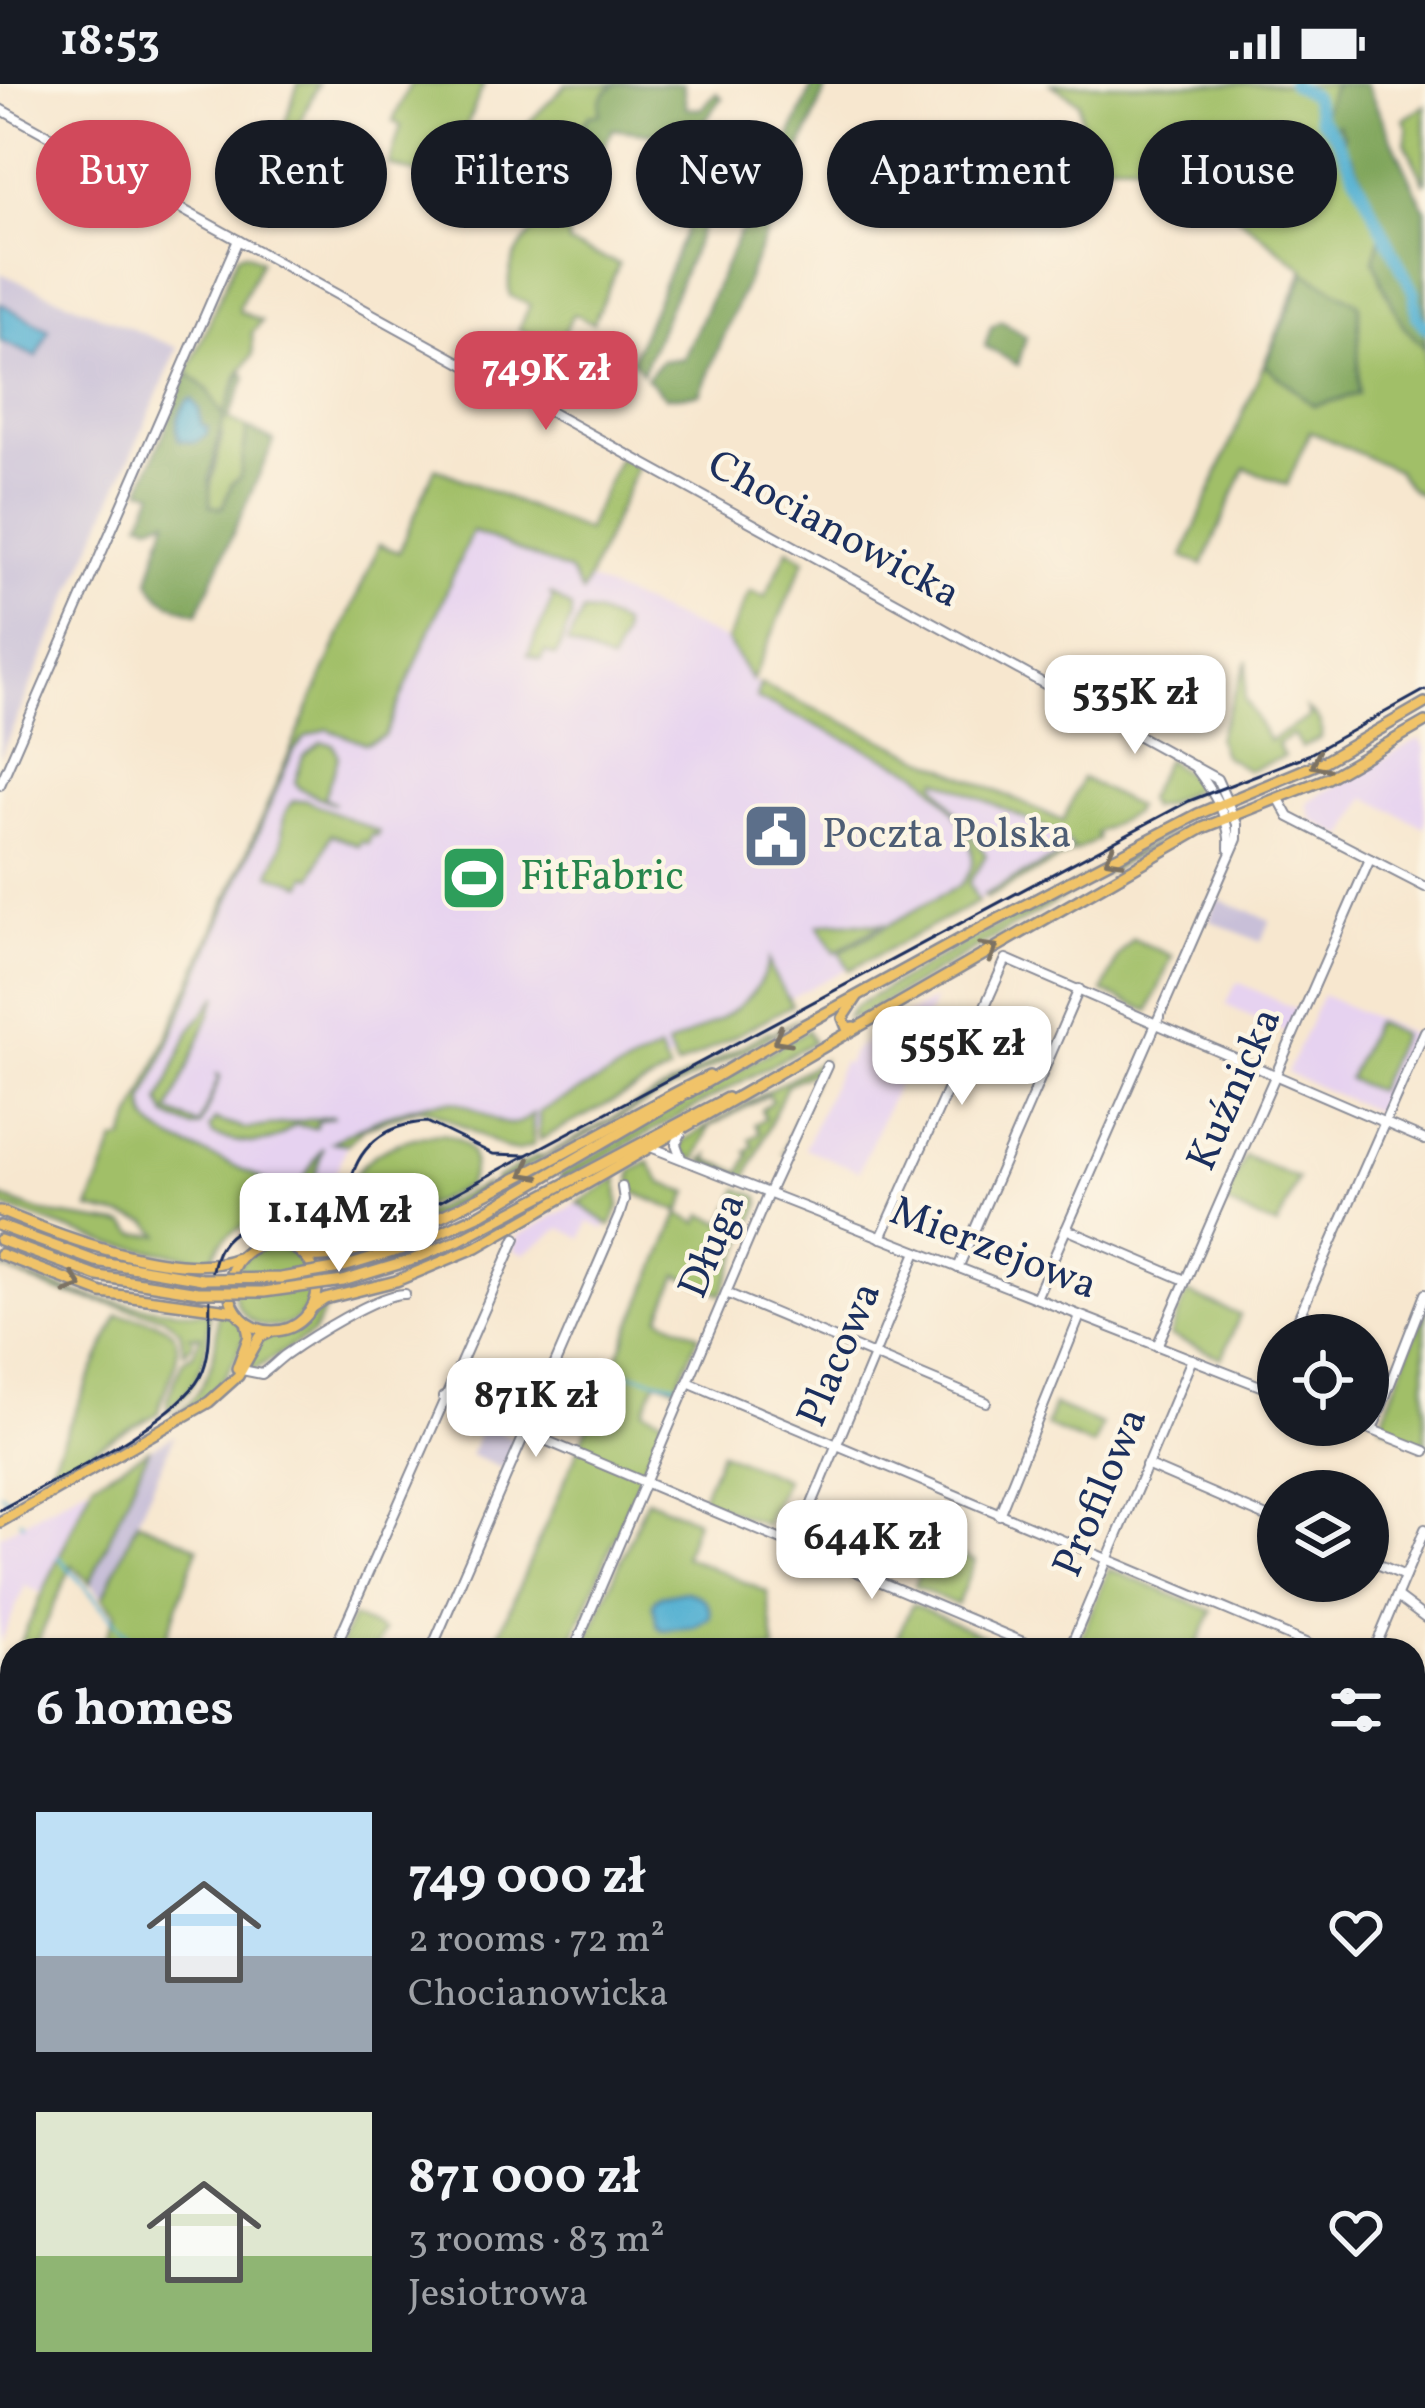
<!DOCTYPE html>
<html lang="en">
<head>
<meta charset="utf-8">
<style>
  body { margin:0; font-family:Vollkorn,serif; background:#20242c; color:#f1f3f6; height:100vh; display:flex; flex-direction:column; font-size:45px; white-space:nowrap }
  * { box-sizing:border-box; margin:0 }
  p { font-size:39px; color:#9ea1a6 }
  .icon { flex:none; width:66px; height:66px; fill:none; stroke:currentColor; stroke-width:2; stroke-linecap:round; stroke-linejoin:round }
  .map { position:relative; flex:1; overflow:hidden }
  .drawer { position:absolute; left:0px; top:1554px; width:1425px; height:771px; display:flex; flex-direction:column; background:#171b24; border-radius:36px 36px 0 0; box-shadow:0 3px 9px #0004 }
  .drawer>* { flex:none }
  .hud { position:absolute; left:36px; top:36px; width:1353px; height:108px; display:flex; gap:24px }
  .tools { position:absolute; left:1257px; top:1230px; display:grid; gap:24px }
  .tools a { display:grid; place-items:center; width:132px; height:132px; border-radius:50%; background:#171b24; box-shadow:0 3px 9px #0004; font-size:60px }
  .price { position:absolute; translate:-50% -102px; padding:0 27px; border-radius:24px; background:#fff; color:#222; font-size:39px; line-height:78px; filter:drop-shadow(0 3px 6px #0008) }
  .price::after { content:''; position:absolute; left:50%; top:72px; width:36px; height:27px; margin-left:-18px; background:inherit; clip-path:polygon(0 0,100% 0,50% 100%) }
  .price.current { background:#d1495b; color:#fff }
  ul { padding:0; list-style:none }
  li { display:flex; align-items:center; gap:36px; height:300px; padding:0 36px }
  li span { display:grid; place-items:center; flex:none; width:336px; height:240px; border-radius:0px; color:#555 }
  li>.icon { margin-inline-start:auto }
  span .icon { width:144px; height:144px; fill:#fffc; stroke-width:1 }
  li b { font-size:51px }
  h2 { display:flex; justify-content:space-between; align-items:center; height:144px; padding:0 36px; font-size:51px }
  .pill { padding:0 42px; border-radius:54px; background:#171b24; box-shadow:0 3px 9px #0004; font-size:42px; line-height:108px }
  .pill.current { background:#d1495b; color:#fff }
  .status { display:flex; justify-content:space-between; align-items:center; height:84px; padding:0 60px; background:#171b24; direction:ltr }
  .status svg { height:33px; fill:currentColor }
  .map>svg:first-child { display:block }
  .built { fill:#e6d2f0 }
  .industrial { fill:#c8bfd8 }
  .green { fill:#a1bf67; stroke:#5e7762; stroke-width:3 }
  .forest { fill:#80a65c; stroke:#4e6a5d; stroke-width:3 }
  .water { fill:#53b0d2; stroke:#377098; stroke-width:3 }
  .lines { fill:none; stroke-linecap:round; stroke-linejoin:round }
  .stream { stroke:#53b0d2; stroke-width:3 }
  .river { stroke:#53b0d2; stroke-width:12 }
  .minor-casing { stroke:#898b96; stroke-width:12 }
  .major-casing { stroke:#898b96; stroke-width:14 }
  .minor { stroke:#fff; stroke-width:8 }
  .major { stroke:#f0c369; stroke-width:9 }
  .tram { stroke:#1b2f5e; stroke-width:3 }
  .major-bridge-casing { stroke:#898b96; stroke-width:14; stroke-linecap:butt }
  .major-bridge { stroke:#f0c369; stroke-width:9 }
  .oneway { stroke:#7b7263 }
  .labels { text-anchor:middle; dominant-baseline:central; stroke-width:9; stroke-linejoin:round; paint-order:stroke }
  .street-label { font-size:42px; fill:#1b2f5e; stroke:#fcf5e5 }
  .service-label { font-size:42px; fill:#4e5e75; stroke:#fcf5e5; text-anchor:start }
  .leisure-label { font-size:42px; fill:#27864d; stroke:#fcf5e5; text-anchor:start }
</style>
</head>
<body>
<div class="status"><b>18:53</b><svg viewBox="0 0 49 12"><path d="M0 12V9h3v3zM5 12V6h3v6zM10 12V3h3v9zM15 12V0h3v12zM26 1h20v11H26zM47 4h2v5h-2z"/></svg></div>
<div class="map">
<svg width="1425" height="2324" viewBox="0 0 1425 2324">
  <rect width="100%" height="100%" fill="#fcf5e5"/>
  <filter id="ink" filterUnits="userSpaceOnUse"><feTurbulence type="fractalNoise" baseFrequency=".00833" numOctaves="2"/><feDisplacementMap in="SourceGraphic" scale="24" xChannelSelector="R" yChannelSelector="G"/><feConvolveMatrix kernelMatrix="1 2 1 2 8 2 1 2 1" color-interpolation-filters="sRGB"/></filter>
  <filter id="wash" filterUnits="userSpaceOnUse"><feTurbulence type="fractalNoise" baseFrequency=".004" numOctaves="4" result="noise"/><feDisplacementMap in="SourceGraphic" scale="48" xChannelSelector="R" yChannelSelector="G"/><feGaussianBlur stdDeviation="2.7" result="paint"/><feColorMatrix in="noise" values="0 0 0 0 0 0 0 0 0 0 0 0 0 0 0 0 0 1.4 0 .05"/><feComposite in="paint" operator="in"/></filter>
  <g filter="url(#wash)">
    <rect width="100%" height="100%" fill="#f7e7cf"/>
    <!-- built -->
    <g class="built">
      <path d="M435 384 605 455 588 496 727 557 752 597 1095 749 1098 755 503 1062 424 1023 353 1048 321 1122 304 1131 269 1133 115 1057 123 1056 379 461 399 468Z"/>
      <path d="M1420 655 1425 664V744L1366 713 1345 753 1312 736 1307 720 1312 715Z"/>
      <path d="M1240 899 1299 927 1289 949 1226 921 1236 900Z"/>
      <path d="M1322 911 1411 950 1376 1028 1287 989Z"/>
      <path d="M935 915 859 1087 805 1064 842 978 847 980 853 966 870 955 880 961 899 935Z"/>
      <path d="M578 1119 607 1141 604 1145 589 1138 582 1154 561 1144 524 1170 513 1166 518 1152Z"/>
      <path d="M93 1398 42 1509 25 1502 0 1559V1451Z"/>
    </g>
    <!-- industrial -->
    <g class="industrial">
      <path d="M0 189 178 264 0 673Z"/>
      <path d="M1218 815 1270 836 1261 858 1209 836Z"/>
      <path d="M482 1339 515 1356 503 1385 470 1371Z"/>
      <path d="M175 1351 103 1514 90 1499 148 1366Z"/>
    </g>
    <!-- green -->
    <g class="green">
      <path d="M298 0H318L288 66 272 79Z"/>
      <path d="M410 0H484L443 98 389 81 401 42 393 37Z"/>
      <path d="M567 0H683L686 24 701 25 716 9 722 14 696 49 678 53 612 45 566 140 569 160 619 180 593 239 573 230 558 262 519 245 530 221 510 212C505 182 517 165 537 143L498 114 528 39Z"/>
      <path d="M1051 0H1355L1425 139V413L1410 405 1397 387 1310 347 1287 401 1245 384 1203 481 1183 472 1304 185 1210 110 1155 79 1079 78 1074 73 1083 54 1079 18Z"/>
      <path d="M1425 21V100L1405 58 1408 45 1404 35Z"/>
      <path d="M245 168 261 177 239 223 240 228 262 237 252 249 253 271 238 291 223 333 247 344 240 393 232 400 222 424 210 422 208 413 222 351 208 306 188 289 238 170Z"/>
      <path d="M619 373 637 383 582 509 570 488 472 447 385 652 366 660 327 645 306 653 292 669 144 1018C145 1029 146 1037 155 1044 182 1065 234 1077 268 1099L272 1111 269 1137C240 1140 223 1149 211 1176L111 1160 0 1122V1113L44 1129 126 1141 136 1150 160 1151 148 1138 89 1125 115 1057 123 1056 379 461 399 468 435 384 586 447Z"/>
      <path d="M788 465 805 475 752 597 727 557 750 507 765 513Z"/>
      <path d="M549 509 571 524V535L556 572 545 568 541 576 528 571 553 514Z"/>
      <path d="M583 528 596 529 622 541V553L611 579 567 560Z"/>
      <path d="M1248 576 1245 615 1269 657 1309 633 1306 625C1317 633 1323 638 1321 654L1301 664 1293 651 1277 660 1284 673 1248 686 1223 671 1217 654Z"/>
      <path d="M760 600 1063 737 1082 694 1135 722 1133 729 1096 749 1098 755 986 814 984 811 1073 764 1061 751 938 695 936 699 986 771 969 799 978 818 849 886 840 868 960 801C996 769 945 713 919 689L756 614Z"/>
      <path d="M322 658 333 660 339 672 324 713 335 720 300 705 295 698 303 672Z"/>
      <path d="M1166 675 1201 701 1164 721 1149 724 1146 715Z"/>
      <path d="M306 716 379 748 377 752 372 750 368 760 362 757 359 762 331 750 313 793 307 791 303 801 270 790C274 780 280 769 282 758 284 740 280 731 293 717Z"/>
      <path d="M1200 734 859 932 846 934 854 923 967 858Z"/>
      <path d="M834 838 883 840 835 868 818 841Z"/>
      <path d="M1133 855 1172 872 1149 927 1103 908 1118 872Z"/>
      <path d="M769 876 772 888 792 921 677 983 667 962C711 938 755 927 769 876Z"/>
      <path d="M218 911 169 1028 199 1041 219 993 215 990 219 991 220 993 200 1042 193 1044 167 1032 160 1018 190 946Z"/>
      <path d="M800 934 783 945 493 1102 496 1095 538 1072 541 1074 769 947 771 949Z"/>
      <path d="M1374 938 1401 950 1376 1007 1348 995Z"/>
      <path d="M807 946 813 958 563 1096 560 1091Z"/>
      <path d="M659 966 669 988 539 1056V1028Z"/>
      <path d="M822 976 782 1071 815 987 787 1001 746 1095 702 1077 709 1071V1076L741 1088 749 1071 746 1067 754 1062 750 1055 760 1049 755 1040 765 1034 761 1026 772 1017 768 1011 709 1043 696 1076 684 1070 681 1058Z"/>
      <path d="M451 1017C486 1022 503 1057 533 1030V1061L517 1067 507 1065 433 1027 418 1024 364 1044 347 1060 332 1058C366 1039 412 1017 451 1017Z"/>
      <path d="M334 1032 318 1037 315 1044 296 1041C287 1045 282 1053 272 1056 254 1062 230 1057 213 1051L209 1044 215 1036 246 1045Z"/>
      <path d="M442 1050C471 1055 482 1077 466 1102 437 1118 356 1159 351 1102 361 1067 408 1052 442 1050Z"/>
      <path d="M323 1063 315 1092 314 1133 289 1136 291 1115Z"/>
      <path d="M1245 1072 1298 1095 1277 1143 1224 1119Z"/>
      <path d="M649 1078 662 1099 689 1108 680 1128 631 1107 632 1087Z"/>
      <path d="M618 1094 619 1123 611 1142 578 1119Z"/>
      <path d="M488 1099C469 1122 376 1163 347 1156L332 1142 419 1132Z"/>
      <path d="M739 1105 759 1113 760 1121 722 1210 678 1191 660 1233 699 1251 676 1303 657 1296 644 1326 664 1335 568 1566H492L679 1130 699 1139 703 1131 724 1139Z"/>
      <circle cx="273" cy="1203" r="40"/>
      <path d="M0 1183C69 1212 135 1225 209 1229 209 1268 201 1301 168 1326L167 1316 183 1276 193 1270 201 1252H187H193L192 1261 184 1268 180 1247 165 1233 54 1207Z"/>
      <path d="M1187 1209 1240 1231 1222 1274 1170 1252Z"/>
      <path d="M328 1219 313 1249 252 1287 248 1283 261 1255 295 1247Z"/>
      <path d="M1425 1224V1361H1424L1381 1340Z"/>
      <path d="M217 1228 231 1230 246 1249C232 1289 213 1316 173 1333 209 1306 218 1271 217 1228Z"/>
      <path d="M118 1231C152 1236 189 1237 174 1284 169 1301 160 1312 158 1329L47 1391Z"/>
      <path d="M1054 1321 1102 1341 1093 1362 1046 1342Z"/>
      <path d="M148 1366 90 1499 72 1481 34 1566H17L93 1398Z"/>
      <path d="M721 1368 785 1395 765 1441 701 1415Z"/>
      <path d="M647 1415 696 1436 684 1472 767 1508 775 1566H583Z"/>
      <path d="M137 1437 198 1463 162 1566H101L116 1529 103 1514Z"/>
      <path d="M932 1459 975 1477 957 1521 914 1502Z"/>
      <path d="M1109 1485 1212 1527 1195 1566H1075Z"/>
      <path d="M912 1520 1013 1566H892Z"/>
      <path d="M352 1533 383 1547 375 1566H338Z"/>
    </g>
    <!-- forest -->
    <g class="forest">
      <path d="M616 0H683L686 24 701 25 716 9 722 14 696 49 678 53 613 45 580 110 565 115 554 102 569 70 590 66 583 40 589 31 600 30C599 13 603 9 616 0Z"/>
      <path d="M813 0H828L700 310 666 313 646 294 661 277 684 274 739 150 753 138Z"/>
      <path d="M1334 0H1366L1425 126V264L1403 242 1382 199 1374 176 1383 144 1352 71 1342 66 1344 51 1338 40 1330 45 1320 35Z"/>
      <path d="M707 95 722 111 710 125 642 289 632 275Z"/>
      <path d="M1305 188 1359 220 1358 310 1314 322 1265 281Z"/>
      <path d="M1002 237 1026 253 1018 281 985 262 991 243Z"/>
      <path d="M242 286 246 294 228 335H223L210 393V422L222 424 232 400 240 393 247 344 274 357 198 529C177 523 158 518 149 496L167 435 150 440 141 437 154 408 141 405 188 289 208 306 223 332Z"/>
    </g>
    <!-- water -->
    <g class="water">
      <path d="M0 219 49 246 37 273 0 257Z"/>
      <path d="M192 315 199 325 201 340 208 344 206 352 194 359 179 356C174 343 179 321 192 315Z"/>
      <path d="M686 1507C702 1513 710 1515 710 1533L694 1543 663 1546 657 1542 653 1519 659 1512Z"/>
    </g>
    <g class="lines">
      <!-- stream -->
      <g class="stream">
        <path d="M567 1277 679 1300"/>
        <path d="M1 1409 9 1416"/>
        <path d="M20 1436 23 1439"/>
        <path d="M59 1473 135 1560 151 1566"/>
      </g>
      <!-- river -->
      <path class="river" d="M1292 0 1313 12 1319 33 1336 53 1414 209 1417 233 1425 243"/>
    </g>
  </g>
  <g filter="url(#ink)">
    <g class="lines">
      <!-- minor casing -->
      <g class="minor-casing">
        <g id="minor">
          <path d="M0 25 1217 695 1237 740V755L1036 1214"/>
          <path d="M1194 682C1211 704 1232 736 1229 765"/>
          <path d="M0 701 238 156"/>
          <path d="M1279 715 1289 733 1425 803"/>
          <path d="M653 1064 1278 1309"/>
          <path d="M681 1074 676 1060 682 1047"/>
          <path d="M1066 1145 1185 1196"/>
          <path d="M881 1154 1006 875 1425 1056"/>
          <path d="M958 1184 1079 905"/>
          <path d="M726 1209 986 1318"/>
          <path d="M1291 1251 1425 947"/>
          <path d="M1157 1262 1370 775"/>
          <path d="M242 1286 262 1290C271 1284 277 1277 285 1271 309 1254 379 1209 405 1210"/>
          <path d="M688 1298 1322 1566"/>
          <path d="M1268 1305 1278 1281"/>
          <path d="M443 1313 1042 1566"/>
          <path d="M1360 1341 1425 1367"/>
          <path d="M1372 1346 1425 1210"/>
          <path d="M1146 1381 1278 1438"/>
          <path d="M999 1431 1080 1232"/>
          <path d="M794 1463 917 1168"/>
          <path d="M1368 1476 1405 1492"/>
          <path d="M1397 1513 1425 1534"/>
          <path d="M334 1566 516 1154"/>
          <path d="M431 1566 619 1132 624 1116 622 1103"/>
          <path d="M574 1566 768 1110 827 982"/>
          <path d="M1069 1566 1192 1275"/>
          <path d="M1374 1566 1425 1445"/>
          <path d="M0 1618 12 1629"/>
          <path d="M0 1664 12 1650"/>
          <path d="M1413 1725 1425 1730"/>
          <path d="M0 1787 12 1773"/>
          <path d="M0 1795 12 1805"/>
          <path d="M0 1859 12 1845"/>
          <path d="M1413 1892 1425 1898"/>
          <path d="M1413 1979 1425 1950"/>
          <path d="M1413 2145H1425"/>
          <path d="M0 2184 12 2170"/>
          <path d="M0 2307 12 2310"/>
          <path d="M27 2313 75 2324"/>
          <path d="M734 2324 740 2313"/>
          <path d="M1028 2324 1033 2313"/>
        </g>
      </g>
      <!-- major casing -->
      <g class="major-casing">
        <g id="major">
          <path d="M854 943 847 944 843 934 857 913"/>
          <path d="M0 1127C57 1151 178 1198 238 1174"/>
          <path d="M0 1142 95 1177 202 1195"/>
          <path d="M0 1156 98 1192 198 1208"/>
          <circle cx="273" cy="1203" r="44"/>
          <path d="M0 1170 102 1209 236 1227"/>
          <path d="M304 1171C359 1196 641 1022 709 992"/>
          <path d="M340 1184 406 1164 481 1130 804 941 968 851 1198 730 1325 677 1425 619"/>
          <path d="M343 1197 412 1176 459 1156 727 1014"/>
          <path d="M313 1223 325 1215 396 1197 477 1163 1203 744 1328 694 1425 638"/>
          <path d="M237 1284 249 1252 246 1238"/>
          <path d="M0 1438 209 1318 238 1292 260 1253 271 1248"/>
        </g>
      </g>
      <!-- minor -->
      <use href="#minor" class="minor"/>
      <!-- major -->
      <use href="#major" class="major"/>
      <!-- tram -->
      <g class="tram">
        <path d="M375 1135 358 1126 349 1105C356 1063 385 1040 427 1038L493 1070 527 1071"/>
        <path d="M0 1426C49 1398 176 1338 200 1293 226 1244 183 1158 254 1140L399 1130 441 1117 1189 717 1308 671 1425 606"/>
      </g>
      <!-- major-bridge casing -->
      <g class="major-bridge-casing">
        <g id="major-bridge">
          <path d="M202 1195 281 1194 340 1184"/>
          <path d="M198 1208H264L343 1197"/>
        </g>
      </g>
      <!-- major-bridge -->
      <use href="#major-bridge" class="major-bridge"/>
    </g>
    <!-- one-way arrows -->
    <defs><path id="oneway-chevron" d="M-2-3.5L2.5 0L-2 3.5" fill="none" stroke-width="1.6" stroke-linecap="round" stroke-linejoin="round" transform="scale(3)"/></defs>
    <g class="oneway">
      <use href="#oneway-chevron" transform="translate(1319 679) rotate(153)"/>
      <use href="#oneway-chevron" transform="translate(1113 773) rotate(152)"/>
      <use href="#oneway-chevron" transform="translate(990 866) rotate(-30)"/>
      <use href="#oneway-chevron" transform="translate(781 954) rotate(150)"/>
      <use href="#oneway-chevron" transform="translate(529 1087) rotate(152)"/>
      <use href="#oneway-chevron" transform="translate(74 1200) rotate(18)"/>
    </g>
  </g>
  <!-- icons -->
  <defs>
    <g id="civic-square" transform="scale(3.45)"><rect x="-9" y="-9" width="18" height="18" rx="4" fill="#5c6f8a" stroke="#fcf5e5"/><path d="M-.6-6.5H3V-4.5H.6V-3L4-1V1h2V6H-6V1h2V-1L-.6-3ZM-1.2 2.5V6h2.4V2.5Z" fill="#fff"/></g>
    <g id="stadium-square" transform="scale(3.45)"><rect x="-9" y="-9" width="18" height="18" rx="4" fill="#2e9e5b" stroke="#fcf5e5"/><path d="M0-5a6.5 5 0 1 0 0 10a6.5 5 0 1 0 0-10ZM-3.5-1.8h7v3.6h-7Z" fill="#fff"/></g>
  </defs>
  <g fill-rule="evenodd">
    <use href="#civic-square" x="776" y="752"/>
    <use href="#stadium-square" x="474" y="794"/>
  </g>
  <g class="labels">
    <!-- street labels -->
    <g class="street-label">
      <text transform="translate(833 447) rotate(29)">Chocianowicka</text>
      <text transform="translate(1236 1006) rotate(-66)">Kuźnicka</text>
      <text transform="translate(714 1162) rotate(-67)">Długa</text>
      <text transform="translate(993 1166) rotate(21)">Mierzejowa</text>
      <text transform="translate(841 1271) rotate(-67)">Placowa</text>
      <text transform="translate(1102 1409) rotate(-67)">Profilowa</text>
    </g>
    <!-- service labels -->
    <g class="service-label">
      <text x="822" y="752">Poczta Polska</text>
    </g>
    <!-- leisure labels -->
    <g class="leisure-label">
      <text x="520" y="794">FitFabric</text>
    </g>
  </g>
</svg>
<div class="tools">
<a><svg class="icon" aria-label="locate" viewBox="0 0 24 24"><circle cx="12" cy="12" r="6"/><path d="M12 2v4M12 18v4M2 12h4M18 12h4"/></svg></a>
<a><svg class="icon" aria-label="layers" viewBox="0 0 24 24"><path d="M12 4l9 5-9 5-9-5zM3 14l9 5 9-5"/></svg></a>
</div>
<b class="price current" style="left:546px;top:349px">749K zł</b>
<b class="price" style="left:1135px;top:673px">535K zł</b>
<b class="price" style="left:962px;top:1024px">555K zł</b>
<b class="price" style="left:339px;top:1191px">1.14M zł</b>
<b class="price" style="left:536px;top:1376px">871K zł</b>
<b class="price" style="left:872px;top:1518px">644K zł</b>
<div class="hud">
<a class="pill current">Buy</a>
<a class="pill">Rent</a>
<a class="pill">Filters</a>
<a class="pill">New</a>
<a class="pill">Apartment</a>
<a class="pill">House</a>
</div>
<section class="drawer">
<h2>6 homes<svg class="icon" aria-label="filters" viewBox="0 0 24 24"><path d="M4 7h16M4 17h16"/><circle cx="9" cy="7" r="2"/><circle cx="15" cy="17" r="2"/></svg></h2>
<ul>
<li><span style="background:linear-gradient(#bfe0f5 60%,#9aa5b1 0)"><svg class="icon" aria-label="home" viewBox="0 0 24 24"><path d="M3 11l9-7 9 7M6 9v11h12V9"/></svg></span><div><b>749 000 zł</b><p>2 rooms · 72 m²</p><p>Chocianowicka</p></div><svg class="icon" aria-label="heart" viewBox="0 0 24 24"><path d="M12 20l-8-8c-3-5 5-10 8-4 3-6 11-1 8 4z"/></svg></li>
<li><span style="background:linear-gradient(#dfe7d0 60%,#8fb573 0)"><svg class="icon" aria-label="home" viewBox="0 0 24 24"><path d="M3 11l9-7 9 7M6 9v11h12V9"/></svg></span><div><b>871 000 zł</b><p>3 rooms · 83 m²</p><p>Jesiotrowa</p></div><svg class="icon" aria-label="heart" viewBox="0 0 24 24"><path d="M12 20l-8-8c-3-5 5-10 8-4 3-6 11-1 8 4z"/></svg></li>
</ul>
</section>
</div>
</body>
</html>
